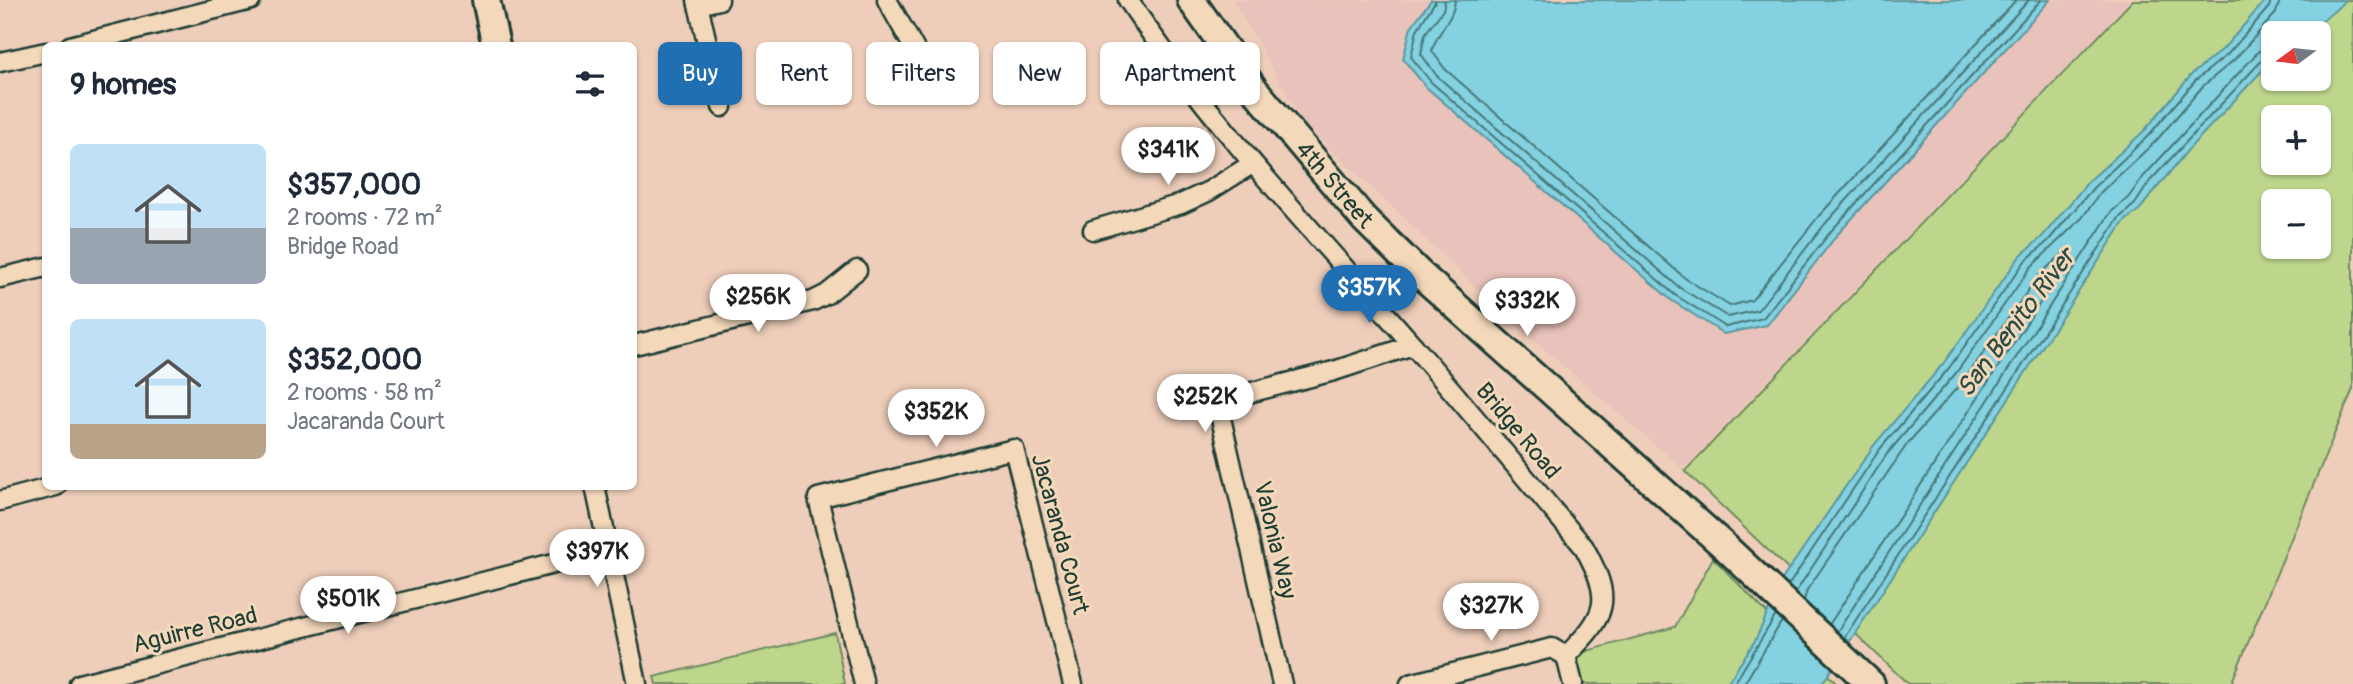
<!DOCTYPE html>
<html lang="en">
<head>
<meta charset="utf-8">
<style>
  body { margin:0; font-family:Pangolin,sans-serif; background:#f6f6f7; color:#1f2937; height:100vh; display:flex; flex-direction:column; font-size:26px; white-space:nowrap }
  * { box-sizing:border-box; margin:0 }
  p { font-size:23px; color:#747a83 }
  .icon { flex:none; width:38px; height:38px; fill:none; stroke:currentColor; stroke-width:2; stroke-linecap:round; stroke-linejoin:round }
  .map { position:relative; flex:1; overflow:hidden }
  .drawer { position:absolute; left:42px; top:42px; width:595px; height:448px; display:flex; flex-direction:column; background:#fff; border-radius:10px; box-shadow:0 2px 5px #0004 }
  .drawer>* { flex:none }
  .guide { position:absolute; left:658px; top:42px; width:665px; height:63px; display:flex; gap:14px }
  .needle { width:46px; rotate:255deg }
  .tools { position:absolute; left:2261px; top:21px; display:grid; gap:14px }
  .tools a { display:grid; place-items:center; width:70px; height:70px; border-radius:10px; background:#fff; box-shadow:0 2px 5px #0004; font-size:35px }
  .price { position:absolute; translate:-50% -60px; padding:0 16px; border-radius:24px; background:#fff; color:#222; font-size:23px; line-height:46px; filter:drop-shadow(0 2px 4px #0008) }
  .price::after { content:''; position:absolute; left:50%; top:42px; width:21px; height:16px; margin-left:-10px; background:inherit; clip-path:polygon(0 0,100% 0,50% 100%) }
  .price.active { background:#1f6fb2; color:#fff }
  ul { padding:0; list-style:none }
  li { display:flex; align-items:center; gap:21px; height:175px; padding:0 28px }
  li span { display:grid; place-items:center; flex:none; width:196px; height:140px; border-radius:10px; color:#555 }
  li>.icon { margin-inline-start:auto }
  span .icon { width:84px; height:84px; fill:#fffc; stroke-width:1 }
  li b { font-size:30px }
  h2 { display:flex; justify-content:space-between; align-items:center; height:84px; padding:0 28px; font-size:30px }
  .chip { padding:0 24px; border-radius:10px; background:#fff; box-shadow:0 2px 5px #0004; font-size:24px; line-height:63px }
  .chip.active { background:#1f6fb2; color:#fff }
  .map>svg:first-child { display:block }
  .built { fill:#e9c2bb }
  .green { fill:#bed68c; stroke:#6e8a60; stroke-width:2; fill-rule:evenodd }
  .water { fill:#83d1e1; stroke:#5b969c; stroke-width:2 }
  .lines { fill:none; stroke-linecap:round; stroke-linejoin:round }
  .shore { stroke:#477879; stroke-width:2 }
  .street-casing { stroke:#1f3d34; stroke-width:23 }
  .secondary-casing { stroke:#1f3d34; stroke-width:32 }
  .street { stroke:#f3d8ba; stroke-width:18 }
  .secondary { stroke:#f3d8ba; stroke-width:26 }
  .labels { text-anchor:middle; dominant-baseline:central; stroke-width:6; stroke-linejoin:round; paint-order:stroke }
  .street-label { font-size:24px; fill:#1f3d34; stroke:#f3d8ba }
  .water-label { font-size:26px; font-style:italic; fill:#294c45; stroke:#f3d8ba }
</style>
</head>
<body>
<div class="map">
<svg width="2353" height="684" viewBox="0 0 2353 684">
  <rect width="100%" height="100%" fill="#eeceba"/>
  <filter id="ink" filterUnits="userSpaceOnUse"><feTurbulence type="fractalNoise" baseFrequency=".0143" numOctaves="2"/><feDisplacementMap in="SourceGraphic" scale="14" xChannelSelector="R" yChannelSelector="G"/><feConvolveMatrix kernelMatrix="1 2 1 2 8 2 1 2 1" color-interpolation-filters="sRGB"/></filter>
  <g filter="url(#ink)">
    <!-- built -->
    <path class="built" d="M1233 0H2131L1683 469 1516 325 1304 124Z"/>
    <!-- green -->
    <g class="green">
      <path d="M2133 0H2353V389L2231 684H1908L1685 471ZM2273 33H2319V79H2273ZM2273 117H2319V163H2273ZM2273 201H2319V247H2273Z"/>
      <path d="M1713 558 1837 684H1580L1576 654 1675 627Z"/>
      <path d="M835 633 845 684H656L654 677Z"/>
    </g>
    <!-- water -->
    <g class="water">
      <path d="M1431 0H2050L1837 235 1767 325 1724 334 1671 300 1426 87 1403 59 1411 27Z"/>
      <path d="M2266 0H2345C2334 14 2320 20 2309 33H2273V59L2187 151 2140 209 2124 222 1822 684H1727L1756 639 1783 578 1874 445 1943 364 2020 256 2042 237 2088 182 2144 131 2192 74 2223 49Z"/>
    </g>
    <g class="lines">
      <!-- shore -->
      <g class="shore">
        <path d="M1436 0 1417 30 1411 57 1431 82 1675 295 1726 327 1763 318 1832 230 2041 0"/>
        <path d="M1445 0 1443 10 1425 34 1421 54 1437 76 1680 288 1728 317 1758 310 1825 224 2029 0"/>
        <path d="M1455 0C1454 20 1436 32 1432 51L1445 69 1686 279 1730 306 1752 300 1818 217 2016 0"/>
        <path d="M1788 586 1880 449 1949 368 2025 261 2047 242 2094 187 2149 135 2196 80 2228 54 2269 7 2271 0"/>
        <path d="M1795 593 1887 454 1956 373 2031 267 2082 218 2101 192 2156 141 2203 86 2234 60 2276 13 2280 0"/>
        <path d="M1804 600 1807 590 1908 443 1964 380 2039 275 2065 252H2069L2070 257 1829 625"/>
        <path d="M1837 632 2111 212 2128 198 2144 176 2259 51 2273 45"/>
        <path d="M1844 638 2119 218 2135 204 2150 181 2265 57 2273 54"/>
        <path d="M1734 684 1776 615"/>
        <path d="M1744 684 1782 621"/>
      </g>
      <!-- street casing -->
      <g class="street-casing">
        <g id="street">
          <path d="M697 0 722 107"/>
          <path d="M887 0 918 55"/>
          <path d="M1128 0C1211 124 1314 232 1412 344 1470 411 1527 480 1584 547 1613 600 1608 614 1566 656"/>
          <path d="M698 5 719 0"/>
          <path d="M70 46 251 0"/>
          <path d="M0 62 46 52"/>
          <path d="M1093 230 1181 204 1209 191 1252 164"/>
          <path d="M0 278 46 267"/>
          <path d="M634 345 813 301 827 294 857 270"/>
          <path d="M595 486 637 684"/>
          <path d="M0 501 56 486"/>
          <path d="M1566 656 1573 684"/>
          <path d="M79 684 609 550"/>
          <path d="M864 684 818 498 1014 449 1073 684"/>
          <path d="M1282 684 1217 401 1334 371 1413 345"/>
          <path d="M1410 684 1552 648 1566 656"/>
        </g>
      </g>
      <!-- secondary casing -->
      <g class="secondary-casing">
        <g id="secondary">
          <path d="M486 0 496 46"/>
          <path id="s1" d="M1191 0 1254 89 1364 219 1420 274 1723 545 1871 684"/>
        </g>
      </g>
      <!-- street -->
      <use href="#street" class="street"/>
      <!-- secondary -->
      <use href="#secondary" class="secondary"/>
    </g>
  </g>
  <g class="labels">
    <!-- street labels -->
    <g class="street-label">
      <text stroke="none"><textPath href="#s1" startOffset="234">4th Street</textPath></text>
      <text transform="translate(1518 431) rotate(50)">Bridge Road</text>
      <text transform="translate(1060 534) rotate(75)">Jacaranda Court</text>
      <text transform="translate(1275 540) rotate(77)">Valonia Way</text>
      <text transform="translate(195 630) rotate(-14)">Aguirre Road</text>
    </g>
    <!-- water labels -->
    <g class="water-label">
      <text transform="translate(2016 323) rotate(-53)">San Benito River</text>
    </g>
  </g>
</svg>
<div class="tools">
<a><svg class="needle" viewBox="-14 -14 28 28"><path d="M0-13l5 13h-10z" fill="#e53935"/><path d="M0 13l5-13h-10z" fill="#747a83"/></svg></a>
<a>+</a>
<a>−</a>
</div>
<b class="price" style="left:1168px;top:187px">$341K</b>
<b class="price active" style="left:1369px;top:325px">$357K</b>
<b class="price" style="left:758px;top:334px">$256K</b>
<b class="price" style="left:1527px;top:338px">$332K</b>
<b class="price" style="left:1205px;top:434px">$252K</b>
<b class="price" style="left:936px;top:449px">$352K</b>
<b class="price" style="left:597px;top:589px">$397K</b>
<b class="price" style="left:348px;top:636px">$501K</b>
<b class="price" style="left:1491px;top:643px">$327K</b>
<div class="guide">
<a class="chip active">Buy</a>
<a class="chip">Rent</a>
<a class="chip">Filters</a>
<a class="chip">New</a>
<a class="chip">Apartment</a>
</div>
<section class="drawer">
<h2>9 homes<svg class="icon" aria-label="filters" viewBox="0 0 24 24"><path d="M4 7h16M4 17h16"/><circle cx="9" cy="7" r="2"/><circle cx="15" cy="17" r="2"/></svg></h2>
<ul>
<li><span style="background:linear-gradient(#bfe0f5 60%,#9aa5b1 0)"><svg class="icon" aria-label="home" viewBox="0 0 24 24"><path d="M3 11l9-7 9 7M6 9v11h12V9"/></svg></span><div><b>$357,000</b><p>2 rooms · 72 m²</p><p>Bridge Road</p></div></li>
<li><span style="background:linear-gradient(#bfe0f5 75%,#b9a48a 0)"><svg class="icon" aria-label="home" viewBox="0 0 24 24"><path d="M3 11l9-7 9 7M6 9v11h12V9"/></svg></span><div><b>$352,000</b><p>2 rooms · 58 m²</p><p>Jacaranda Court</p></div></li>
</ul>
</section>
</div>
</body>
</html>
